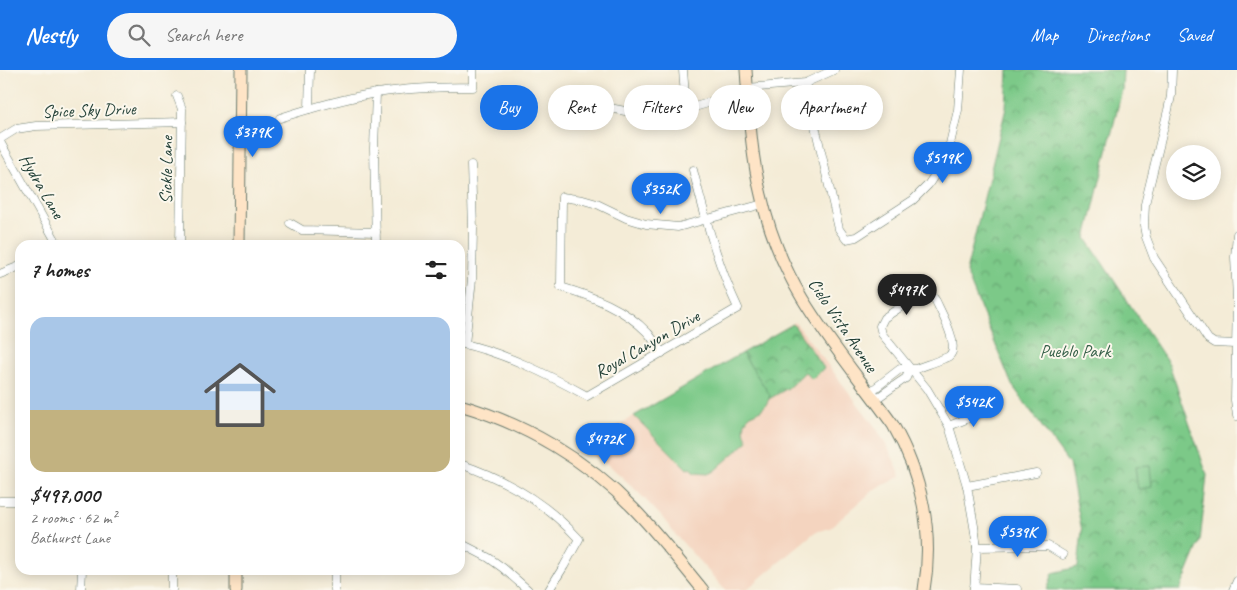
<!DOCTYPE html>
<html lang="en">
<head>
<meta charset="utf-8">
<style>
  body { margin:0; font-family:Caveat,sans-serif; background:#f6f6f6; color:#222; height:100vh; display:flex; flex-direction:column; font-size:19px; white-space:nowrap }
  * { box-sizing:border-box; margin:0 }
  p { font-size:16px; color:#767676 }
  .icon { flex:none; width:28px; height:28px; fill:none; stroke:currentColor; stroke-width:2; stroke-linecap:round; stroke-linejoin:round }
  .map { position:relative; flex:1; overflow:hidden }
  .side { position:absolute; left:15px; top:170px; width:450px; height:335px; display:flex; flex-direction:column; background:#fff; border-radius:15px; box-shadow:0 2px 12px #0003 }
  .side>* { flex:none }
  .banner { position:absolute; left:480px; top:15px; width:475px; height:45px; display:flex; gap:10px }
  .tools { position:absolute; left:1166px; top:75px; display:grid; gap:10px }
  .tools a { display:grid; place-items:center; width:55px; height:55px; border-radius:50%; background:#fff; box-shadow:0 2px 12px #0003; font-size:25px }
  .price { position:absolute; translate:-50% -42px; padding:0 11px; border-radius:18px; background:#1a73e8; color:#fff; font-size:16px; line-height:32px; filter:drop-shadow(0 1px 2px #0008) }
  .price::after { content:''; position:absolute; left:50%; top:30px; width:15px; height:11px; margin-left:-8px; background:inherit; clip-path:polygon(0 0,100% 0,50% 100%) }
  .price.active { background:#222; color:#fff }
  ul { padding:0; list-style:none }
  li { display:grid; align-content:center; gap:10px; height:265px; padding:0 15px }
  li span { display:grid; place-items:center; height:155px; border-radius:15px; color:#555 }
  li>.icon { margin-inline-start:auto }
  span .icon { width:90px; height:90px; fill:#fffc; stroke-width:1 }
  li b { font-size:21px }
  h2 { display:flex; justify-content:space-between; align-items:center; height:60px; padding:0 15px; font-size:21px }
  .chip { padding:0 18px; border-radius:22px; background:#fff; box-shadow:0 2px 12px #0003; font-size:18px; line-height:45px }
  .chip.active { background:#1a73e8; color:#fff }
  header { display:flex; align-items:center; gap:30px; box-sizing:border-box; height:70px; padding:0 25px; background:#1a73e8; color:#fff }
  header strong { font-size:24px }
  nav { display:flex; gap:28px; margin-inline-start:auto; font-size:18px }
  .search { width:350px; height:45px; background:#f6f6f6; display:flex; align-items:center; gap:12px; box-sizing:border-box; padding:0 18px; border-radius:28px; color:#767676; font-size:19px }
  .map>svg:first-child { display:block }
  .built { fill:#f4d4bf }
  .park { fill:url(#park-crowns); stroke:#4e835e }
  .pitch { fill:#7cc988; stroke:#4e835e }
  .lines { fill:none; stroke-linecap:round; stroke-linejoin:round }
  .street-casing { stroke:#6a7a6d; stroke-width:9 }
  .secondary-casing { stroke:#6a7a6d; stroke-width:13 }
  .street { stroke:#fff; stroke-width:8 }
  .secondary { stroke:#fee4c6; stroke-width:11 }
  .labels { text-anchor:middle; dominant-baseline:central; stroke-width:4; stroke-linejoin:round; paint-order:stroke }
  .street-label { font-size:18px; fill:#1f3d34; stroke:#fbf7ec }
  .park-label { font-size:18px; fill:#366049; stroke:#fbf7ec }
</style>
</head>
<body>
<header>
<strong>Nestly</strong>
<div class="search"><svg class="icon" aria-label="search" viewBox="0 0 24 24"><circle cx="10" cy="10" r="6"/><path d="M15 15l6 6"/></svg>Search here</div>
<nav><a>Map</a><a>Directions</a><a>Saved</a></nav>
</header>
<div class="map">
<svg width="1237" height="520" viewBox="0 0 1237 520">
  <defs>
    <pattern id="park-crowns" width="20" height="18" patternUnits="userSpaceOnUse" patternTransform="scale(1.25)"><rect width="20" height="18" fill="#7cc988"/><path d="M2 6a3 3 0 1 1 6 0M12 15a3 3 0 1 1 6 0" fill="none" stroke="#65a470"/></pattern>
  </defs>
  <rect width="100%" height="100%" fill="#fbf7ec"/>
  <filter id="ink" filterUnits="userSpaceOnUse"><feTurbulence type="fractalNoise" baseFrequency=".02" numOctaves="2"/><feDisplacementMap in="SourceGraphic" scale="10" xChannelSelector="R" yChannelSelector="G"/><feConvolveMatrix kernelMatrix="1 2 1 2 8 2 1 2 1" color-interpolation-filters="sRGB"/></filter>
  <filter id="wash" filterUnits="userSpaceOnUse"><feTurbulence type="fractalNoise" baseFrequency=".0096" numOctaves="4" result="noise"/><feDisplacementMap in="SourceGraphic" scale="20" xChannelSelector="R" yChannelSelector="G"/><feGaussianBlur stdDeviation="1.12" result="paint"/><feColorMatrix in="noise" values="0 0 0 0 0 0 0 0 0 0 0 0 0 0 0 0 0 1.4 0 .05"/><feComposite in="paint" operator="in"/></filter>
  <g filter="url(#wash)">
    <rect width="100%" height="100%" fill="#f4ecd7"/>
    <!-- built -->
    <path class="built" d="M795 252 877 359 890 382 901 406 874 420 830 458 815 462 746 520H725L675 464 662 447 642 426 620 405 602 390 579 378Z"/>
    <!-- park -->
    <g class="park">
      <path d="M1008 0H1123L1122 20 1086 168 1169 294 1207 405 1200 472 1180 520H1047L1053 503 1078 497 1082 461 1069 394 1012 315 966 202 1006 38Z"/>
      <path d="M793 254 824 298 812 309 805 302 788 318 769 329V324L742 283Z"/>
    </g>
    <!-- pitch -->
    <g class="pitch">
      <path d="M742 283 770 325C769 330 766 336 762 339 759 342 755 343 751 345 742 352 743 362 748 371L714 401 708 404 694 403 690 398 687 399 634 346Z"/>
      <path d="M1150 396 1152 417 1138 419 1135 397Z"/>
    </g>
  </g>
  <g filter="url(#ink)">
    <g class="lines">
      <!-- street casing -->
      <g class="street-casing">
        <g id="street">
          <path d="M683 0 686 39"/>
          <path d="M1172 0 1171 26 1168 40 1145 134 1144 156 1146 167 1154 188 1208 269 1214 273 1235 274"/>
          <path d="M805 13 839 159 846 169 856 167 913 130 928 115 940 97 949 78 958 40 961 0"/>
          <path d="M748 18 805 13 834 0"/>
          <path d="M177 26 182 39 180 175"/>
          <path d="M568 28C587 32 606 38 625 41 651 45 691 41 715 30"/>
          <path d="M309 39 310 0"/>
          <path d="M280 48C311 38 345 28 377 23 409 18 441 17 473 17V0"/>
          <path d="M0 69 16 59 36 56 182 52"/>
          <path d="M0 72 58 175"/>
          <path d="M290 153 302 160 376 162"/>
          <path d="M1237 164 1235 187 1237 229 1235 330 1237 346"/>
          <path d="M376 175 374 78 376 23"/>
          <path d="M0 204 20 196"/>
          <path d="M460 273C505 283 547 304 587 326L738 238C717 194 705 146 693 100"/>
          <path d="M465 274 472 209 473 159 471 95"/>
          <path d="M662 283C657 276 653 269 648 263 624 238 594 227 561 217L562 127 583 130 597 134 626 148 646 154 678 157 763 134"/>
          <path d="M910 299 906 308 900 312 880 326 872 327 874 319 900 299H916C923 296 945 289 949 286 961 277 941 242 936 231 932 224 927 223 920 224L884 248 880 256 882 264 927 319 949 356 967 416 974 456 977 477 974 520"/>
          <path d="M949 356 991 339"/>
          <path d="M460 394C505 409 547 434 579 469L564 496 549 520"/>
          <path d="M967 416 1036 403"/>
          <path d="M0 431H20"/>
          <path d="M460 473 489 488 503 498 528 520"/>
          <path d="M977 477 1048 476 1063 485"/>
          <path d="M974 517 1017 519"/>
          <path d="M81 520 82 500"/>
          <path d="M172 520V500"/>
          <path d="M335 520V500"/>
          <path d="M1233 520 1237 511"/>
        </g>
      </g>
      <!-- secondary casing -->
      <g class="secondary-casing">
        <g id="secondary">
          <path d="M746 0C749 42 751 85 761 125 769 161 783 196 802 228 829 273 863 313 893 355 922 405 934 463 924 520"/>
          <path d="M239 175 241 0"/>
          <path d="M460 335C525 354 587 390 634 439 659 465 681 493 703 520"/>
          <path d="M236 520V500"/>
        </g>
      </g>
      <!-- street -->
      <use href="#street" class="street"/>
      <!-- secondary -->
      <use href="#secondary" class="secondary"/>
    </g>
  </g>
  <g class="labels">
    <!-- street labels -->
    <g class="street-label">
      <text transform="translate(89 40) rotate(-2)">Spice Sky Drive</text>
      <text transform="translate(166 100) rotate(-89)">Sickle Lane</text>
      <text transform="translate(42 116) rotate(60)">Hydra Lane</text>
      <text transform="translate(843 255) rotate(56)">Cielo Vista Avenue</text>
      <text transform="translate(647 274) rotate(-30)">Royal Canyon Drive</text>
    </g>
    <!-- park labels -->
    <g class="park-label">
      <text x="1075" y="281">Pueblo Park</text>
    </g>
  </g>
</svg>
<div class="tools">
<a><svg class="icon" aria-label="layers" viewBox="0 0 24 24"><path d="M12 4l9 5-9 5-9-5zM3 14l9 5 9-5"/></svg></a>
</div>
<b class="price" style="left:253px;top:88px">$379K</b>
<b class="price" style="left:943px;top:114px">$519K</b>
<b class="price" style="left:661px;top:145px">$352K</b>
<b class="price active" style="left:907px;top:246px">$497K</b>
<b class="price" style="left:974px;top:358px">$542K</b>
<b class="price" style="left:605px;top:395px">$472K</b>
<b class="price" style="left:1018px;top:488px">$539K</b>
<div class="banner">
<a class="chip active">Buy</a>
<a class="chip">Rent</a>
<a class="chip">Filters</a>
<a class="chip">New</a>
<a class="chip">Apartment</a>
</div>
<section class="side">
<h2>7 homes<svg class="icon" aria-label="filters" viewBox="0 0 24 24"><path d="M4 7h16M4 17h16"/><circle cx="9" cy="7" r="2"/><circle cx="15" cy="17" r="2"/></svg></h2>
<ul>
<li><span style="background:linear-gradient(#a9c7e8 60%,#c2b280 0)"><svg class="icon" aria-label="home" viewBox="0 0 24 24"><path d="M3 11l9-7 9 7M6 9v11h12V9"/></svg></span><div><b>$497,000</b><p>2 rooms · 62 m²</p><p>Bathurst Lane</p></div></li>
</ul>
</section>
</div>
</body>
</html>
